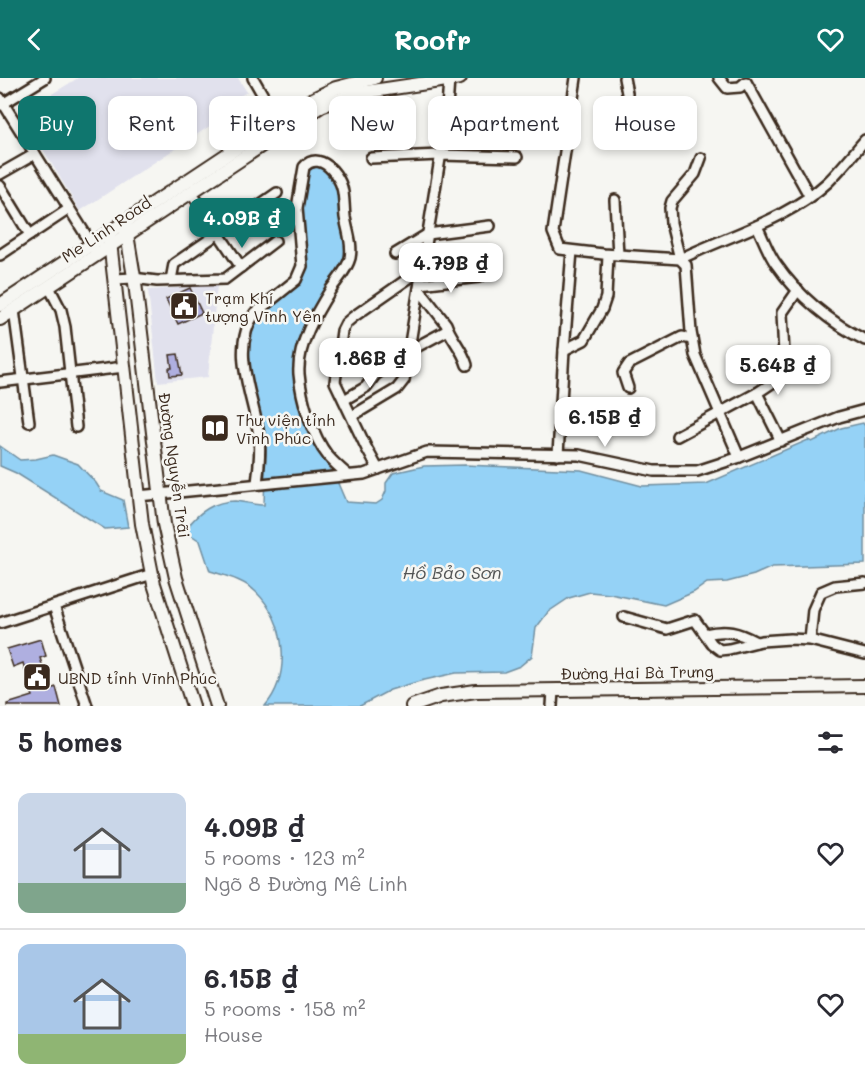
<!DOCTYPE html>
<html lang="en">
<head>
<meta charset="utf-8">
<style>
  body { margin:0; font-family:Mali,sans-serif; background:#f2f2f3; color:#2b2b33; height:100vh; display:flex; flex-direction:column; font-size:22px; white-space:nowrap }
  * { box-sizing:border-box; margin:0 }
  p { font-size:20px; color:#7c7c81 }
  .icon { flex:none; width:33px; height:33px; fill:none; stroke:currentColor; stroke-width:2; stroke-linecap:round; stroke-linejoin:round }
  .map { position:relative; height:628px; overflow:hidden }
  .sheet { display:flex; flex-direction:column; background:#fff; flex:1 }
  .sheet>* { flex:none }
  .banner { position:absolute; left:18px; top:18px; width:830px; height:54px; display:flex; gap:12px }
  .price { position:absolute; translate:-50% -51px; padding:0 14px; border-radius:12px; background:#fff; color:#222; font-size:20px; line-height:39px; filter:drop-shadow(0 2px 3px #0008) }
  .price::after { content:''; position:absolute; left:50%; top:36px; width:18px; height:14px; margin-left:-9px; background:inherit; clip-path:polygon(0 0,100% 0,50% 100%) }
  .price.active { background:#0f766e; color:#fff }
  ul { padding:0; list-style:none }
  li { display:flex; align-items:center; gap:18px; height:150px; padding:0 18px }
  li+li { border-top:2px solid #e1e1e2 }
  li span { display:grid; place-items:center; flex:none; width:168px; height:120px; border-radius:12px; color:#555 }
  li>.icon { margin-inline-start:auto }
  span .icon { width:72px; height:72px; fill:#fffc; stroke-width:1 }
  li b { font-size:26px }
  h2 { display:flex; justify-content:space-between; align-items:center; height:72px; padding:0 18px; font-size:26px }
  .tag { padding:0 21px; border-radius:12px; background:#fff; box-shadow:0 3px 9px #0003; font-size:21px; line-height:54px }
  .tag.active { background:#0f766e; color:#fff }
  header { display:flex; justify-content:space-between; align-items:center; height:78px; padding:0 18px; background:#0f766e; color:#fff; font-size:27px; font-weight:700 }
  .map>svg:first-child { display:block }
  .built { fill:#e1e1ed }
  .water { fill:#95d2f6; stroke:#718fa0; stroke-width:1.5 }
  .building { fill:#afafe0; stroke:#3b2a1e; stroke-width:1.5 }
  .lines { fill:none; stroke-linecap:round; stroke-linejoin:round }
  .minor-casing { stroke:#3b2a1e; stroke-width:14 }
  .major-casing { stroke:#3b2a1e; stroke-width:16 }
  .minor { stroke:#f6f6f2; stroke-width:9 }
  .major { stroke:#f6f6f2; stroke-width:12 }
  .labels { text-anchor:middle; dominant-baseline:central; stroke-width:5; stroke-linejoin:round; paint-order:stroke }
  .street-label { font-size:16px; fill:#3b2a1e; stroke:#f6f6f2 }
  .poi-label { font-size:16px; fill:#3b2a1e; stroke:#f6f6f2; text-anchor:start }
  .water-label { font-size:18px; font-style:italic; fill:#525454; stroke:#f6f6f2 }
</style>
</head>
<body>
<header><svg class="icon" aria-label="back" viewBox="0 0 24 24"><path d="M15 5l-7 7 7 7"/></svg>Roofr<svg class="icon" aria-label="heart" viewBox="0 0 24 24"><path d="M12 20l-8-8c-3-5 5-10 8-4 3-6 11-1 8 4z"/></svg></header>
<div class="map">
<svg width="865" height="628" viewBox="0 0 865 628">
  <rect width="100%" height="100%" fill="#f6f6f2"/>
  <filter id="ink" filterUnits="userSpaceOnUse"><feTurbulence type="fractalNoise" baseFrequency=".0167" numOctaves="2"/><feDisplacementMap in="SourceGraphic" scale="12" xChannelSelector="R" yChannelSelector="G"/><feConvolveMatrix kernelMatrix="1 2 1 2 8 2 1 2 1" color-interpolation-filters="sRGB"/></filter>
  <g filter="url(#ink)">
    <!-- built -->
    <g class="built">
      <path d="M78 0H238L247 14 217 31 222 40 80 133 21 35Z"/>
      <path d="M217 207 208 299 158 304 148 212Z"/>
    </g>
    <!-- water -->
    <g class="water">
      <path d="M314 86 325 90 336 102 347 177 340 195 300 263 302 328 316 368 337 403 346 424 376 426 382 422 386 413V405L393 395 424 388 465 387 581 392 642 408 706 406 808 362 812 364 841 350 863 345 865 348V486L772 489 754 497 727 504 707 505 694 514 664 527 610 516 590 514 569 520 548 534 536 550 532 578 520 588 504 594 456 595 420 603 390 612 360 628H265C292 596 286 543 256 514 244 502 226 498 210 493L200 463 191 457 187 450C198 434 215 423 235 423 245 424 254 427 264 427L265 394 262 361 246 277 248 263 260 237 296 206 305 192 306 180 300 130 306 105V92Z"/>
      <path d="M0 368 20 382 36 381 53 377 78 386 96 405 101 413 123 422 128 449 105 451 16 395 0 388Z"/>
    </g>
    <!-- building -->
    <g class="building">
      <path d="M190 210 202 235 178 246 166 221Z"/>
      <path d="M178 276 182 297 170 298 169 290H172L170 277Z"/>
      <path d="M41 561 46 578 40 580 50 611 56 609 61 628H7V626L33 618 23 585 13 589 7 571Z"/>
    </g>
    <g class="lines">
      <!-- minor casing -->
      <g class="minor-casing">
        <g id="minor">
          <path d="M253 0 277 42"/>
          <path d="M576 0 553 154 560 171 603 176 680 181 686 187 691 254 695 277 739 379"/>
          <path d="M624 0 627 15 625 59"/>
          <path d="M719 0 727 10 740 9 746 4 809 117"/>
          <path d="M0 20 94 170"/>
          <path d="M1 27 45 0"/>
          <path d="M371 80 440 77 517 79"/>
          <path d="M701 80 695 96 672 123 670 130 671 145 680 181C729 157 787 142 828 104 841 91 853 76 865 62"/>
          <path d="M0 96 35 76"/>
          <path d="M0 108 30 157"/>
          <path d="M191 114 241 189"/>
          <path d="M615 122 618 177"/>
          <path d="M757 148C763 160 768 175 776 186 798 218 831 245 865 262"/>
          <path d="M395 176 428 156 490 148"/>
          <path d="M0 177 69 131"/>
          <path d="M115 201 133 200 157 203 225 201 275 163"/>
          <path d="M171 202 174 186 277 115"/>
          <path d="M420 206 479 199"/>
          <path d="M49 209 61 232 65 249 76 349"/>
          <path d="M419 211 446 246C451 261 462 270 467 287"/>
          <path d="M14 232 29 344"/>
          <path d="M564 272 584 262 602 231 606 219 608 177"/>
          <path d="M0 304 124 289"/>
          <path d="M628 310 623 295 629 286 682 259 692 261"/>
          <path d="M757 315 781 363"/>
          <path d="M344 322 366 309 375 297 405 275 448 252"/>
          <path d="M352 338 397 311 404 302 446 44 449 2"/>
          <path d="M677 358 757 315 778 301 784 277 782 235 798 212"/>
          <path d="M558 377 564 272 572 173"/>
          <path d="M378 391 367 371 335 304 342 253 346 245 353 239 422 191"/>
          <path d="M257 405C259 389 261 374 259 358 254 319 229 272 255 235L296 202 302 188 297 130 304 89C313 79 324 83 332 92 346 108 343 119 345 139 347 152 353 166 350 180 347 192 338 201 331 211 316 235 297 267 299 296 301 320 312 358 328 378 334 385 341 391 348 397"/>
          <path d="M138 418 364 396 427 374 579 377 654 393H697L737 380 839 339 865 332"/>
          <path d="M54 528 87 628"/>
          <path d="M624 539 667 551 695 542 712 566 720 572 729 571 761 563 790 561 810 562 865 576"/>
          <path d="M0 545 152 496"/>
          <path d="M705 556C726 551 738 554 756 564"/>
          <path d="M810 562 813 532 821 514 835 508 865 505"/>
          <path d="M552 628 553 612"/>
        </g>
      </g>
      <!-- major casing -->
      <g class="major-casing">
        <g id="major">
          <path d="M125 144 135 205 164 446 176 500 217 628"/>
          <path d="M109 155 142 446 154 506 193 628"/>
          <path d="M0 227 303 26 336 10 375 0"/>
          <path d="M0 241 321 28 353 16 460 0"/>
          <path d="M412 628 441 618 476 613 865 608"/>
        </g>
      </g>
      <!-- minor -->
      <use href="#minor" class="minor"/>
      <!-- major -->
      <use href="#major" class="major"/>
    </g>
  </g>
  <!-- icons -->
  <defs>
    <g id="civic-square" transform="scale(1.5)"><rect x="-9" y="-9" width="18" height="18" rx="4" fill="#3b2a1e" stroke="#f6f6f2"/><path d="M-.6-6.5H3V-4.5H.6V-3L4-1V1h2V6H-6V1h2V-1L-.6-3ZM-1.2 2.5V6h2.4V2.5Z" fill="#fff"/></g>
    <g id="library-square" transform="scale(1.5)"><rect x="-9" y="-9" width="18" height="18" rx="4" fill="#3b2a1e" stroke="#f6f6f2"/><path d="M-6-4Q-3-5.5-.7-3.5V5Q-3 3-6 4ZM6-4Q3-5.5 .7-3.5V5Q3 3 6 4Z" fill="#fff"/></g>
  </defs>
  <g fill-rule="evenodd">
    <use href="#civic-square" x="184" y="228"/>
    <use href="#library-square" x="215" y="350"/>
    <use href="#civic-square" x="37" y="599"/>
  </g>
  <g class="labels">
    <!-- street labels -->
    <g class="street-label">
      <text transform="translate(106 151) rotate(-34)">Me Linh Road</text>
      <text transform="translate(175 387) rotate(82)">Đường Nguyễn Trãi</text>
      <text transform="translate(637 594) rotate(-1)">Đường Hai Bà Trưng</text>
    </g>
    <!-- poi labels -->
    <g class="poi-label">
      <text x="205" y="219">Trạm Khí<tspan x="205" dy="18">tượng Vĩnh Yên</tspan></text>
      <text x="236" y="341">Thư viện tỉnh<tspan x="236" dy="18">Vĩnh Phúc</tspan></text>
      <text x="58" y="599">UBND tỉnh Vĩnh Phúc</text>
    </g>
    <!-- water labels -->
    <g class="water-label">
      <text x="452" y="494">Hồ Bảo Sơn</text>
    </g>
  </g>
</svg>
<b class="price active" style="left:242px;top:171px">4.09B ₫</b>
<b class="price" style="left:451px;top:216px">4.79B ₫</b>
<b class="price" style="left:370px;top:311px">1.86B ₫</b>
<b class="price" style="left:778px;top:318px">5.64B ₫</b>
<b class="price" style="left:605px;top:370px">6.15B ₫</b>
<div class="banner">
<a class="tag active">Buy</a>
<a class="tag">Rent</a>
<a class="tag">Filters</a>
<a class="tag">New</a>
<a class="tag">Apartment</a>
<a class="tag">House</a>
</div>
</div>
<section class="sheet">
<h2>5 homes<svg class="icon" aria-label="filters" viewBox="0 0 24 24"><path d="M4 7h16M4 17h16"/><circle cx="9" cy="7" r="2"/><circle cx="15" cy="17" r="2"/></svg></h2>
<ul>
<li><span style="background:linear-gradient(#c9d6e8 75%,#7fa58c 0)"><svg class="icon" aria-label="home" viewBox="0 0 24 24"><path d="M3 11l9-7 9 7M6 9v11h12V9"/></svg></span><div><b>4.09B ₫</b><p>5 rooms · 123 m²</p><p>Ngõ 8 Đường Mê Linh</p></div><svg class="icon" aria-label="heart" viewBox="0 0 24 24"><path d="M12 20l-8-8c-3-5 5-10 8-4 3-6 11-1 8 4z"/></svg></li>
<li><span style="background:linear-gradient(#a9c7e8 75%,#8fb573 0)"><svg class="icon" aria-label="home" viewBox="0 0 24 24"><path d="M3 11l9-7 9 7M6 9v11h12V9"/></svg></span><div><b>6.15B ₫</b><p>5 rooms · 158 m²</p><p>House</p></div><svg class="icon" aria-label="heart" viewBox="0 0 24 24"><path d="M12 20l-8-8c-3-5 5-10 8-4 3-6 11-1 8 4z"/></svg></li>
</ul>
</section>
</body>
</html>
